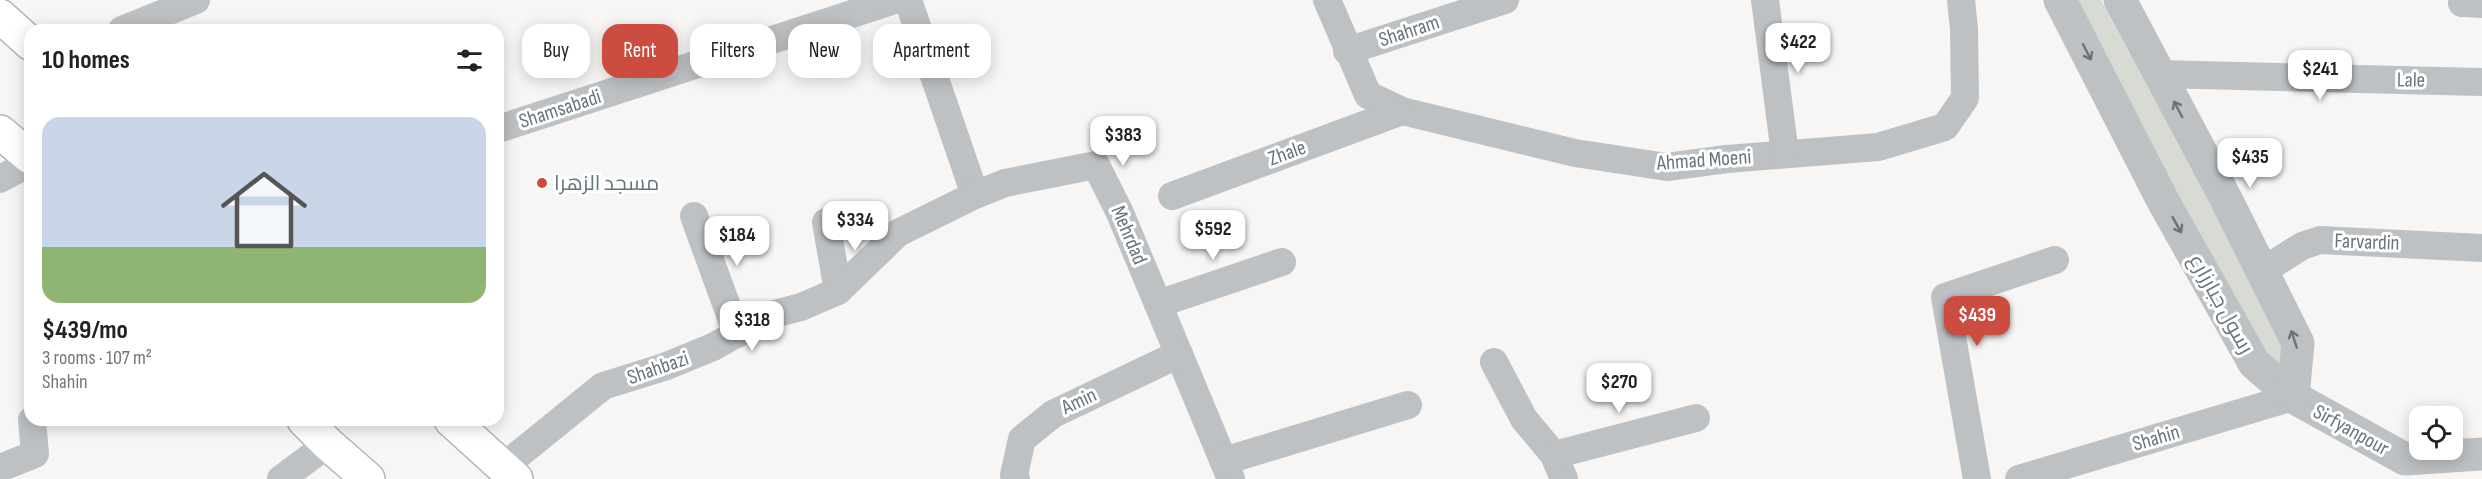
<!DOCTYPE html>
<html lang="en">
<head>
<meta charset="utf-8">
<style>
  body { margin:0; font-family:"Sofia Sans Condensed",Cairo,sans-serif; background:#f2f2f2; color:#222; height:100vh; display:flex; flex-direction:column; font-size:22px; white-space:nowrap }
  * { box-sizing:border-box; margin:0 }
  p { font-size:20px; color:#767676 }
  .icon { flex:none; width:33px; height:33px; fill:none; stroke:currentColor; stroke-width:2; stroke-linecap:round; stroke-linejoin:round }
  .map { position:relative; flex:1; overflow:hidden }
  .drawer { position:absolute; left:24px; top:24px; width:480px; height:402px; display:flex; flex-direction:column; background:#fff; border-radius:18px; box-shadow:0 3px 15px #0003 }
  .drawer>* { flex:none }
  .top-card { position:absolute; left:522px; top:24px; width:570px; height:54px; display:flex; gap:12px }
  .tools { position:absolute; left:2409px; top:406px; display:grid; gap:12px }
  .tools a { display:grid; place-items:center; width:54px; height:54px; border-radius:12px; background:#fff; box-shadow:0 3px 15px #0003; font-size:30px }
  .price { position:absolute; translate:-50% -51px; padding:0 14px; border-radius:12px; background:#fff; color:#222; font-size:20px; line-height:39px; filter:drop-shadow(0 2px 3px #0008) }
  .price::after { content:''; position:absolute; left:50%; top:36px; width:18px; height:14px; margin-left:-9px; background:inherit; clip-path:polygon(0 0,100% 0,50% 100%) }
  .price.on { background:#cc4c3f; color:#fff }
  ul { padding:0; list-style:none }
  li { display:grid; align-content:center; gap:12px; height:318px; padding:0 18px }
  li+li { border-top:2px solid #e0e0e0 }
  li span { display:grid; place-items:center; height:186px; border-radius:18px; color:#555 }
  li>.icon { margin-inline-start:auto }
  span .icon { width:108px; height:108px; fill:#fffc; stroke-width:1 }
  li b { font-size:26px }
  h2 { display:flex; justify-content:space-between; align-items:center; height:72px; padding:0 18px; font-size:26px }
  .tag { padding:0 21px; border-radius:18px; background:#fff; box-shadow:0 3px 15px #0003; font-size:21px; line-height:54px }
  .tag.on { background:#cc4c3f; color:#fff }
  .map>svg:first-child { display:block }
  .green { fill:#d7dbd4 }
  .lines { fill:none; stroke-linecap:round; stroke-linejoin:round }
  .primary-casing { stroke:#b1b6b8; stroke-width:36 }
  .minor { stroke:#bdc1c4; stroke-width:28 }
  .tertiary { stroke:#bdc1c4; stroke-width:33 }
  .primary { stroke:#fff; stroke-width:33 }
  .oneway { stroke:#66757b }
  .poi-dot { fill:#cc4c3f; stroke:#fff; stroke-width:2 }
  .labels { text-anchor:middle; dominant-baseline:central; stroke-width:6; stroke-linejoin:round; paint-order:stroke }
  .street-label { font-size:21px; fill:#66757b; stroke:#fff }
  .poi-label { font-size:21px; fill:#66757b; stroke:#fff; text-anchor:start }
</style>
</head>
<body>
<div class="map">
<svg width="2482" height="479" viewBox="0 0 2482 479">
  <rect width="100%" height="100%" fill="#f7f6f4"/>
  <!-- green -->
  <path class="green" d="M2074 0H2101L2284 343 2283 373 2263 355Z"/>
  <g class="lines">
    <!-- primary casing -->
    <g class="primary-casing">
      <g id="primary">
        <path d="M0 16 30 43"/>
        <path d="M0 132 30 157"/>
        <path d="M304 420 328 444 368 479"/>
        <path d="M451 420 516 479"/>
      </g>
    </g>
    <!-- minor -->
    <g class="minor">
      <path d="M908 0 975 195 1005 183 1096 165 1120 213 1231 479"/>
      <path d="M1327 0 1368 95 1402 111 1575 153 1667 167 1727 159 1878 147 1945 127 1965 98 1964 29 1961 0"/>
      <path d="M1765 0 1785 154"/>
      <path d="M2462 3 2482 4"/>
      <path d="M122 30 196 0"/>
      <path d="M1347 51 1505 0"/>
      <path d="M2159 74 2482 82"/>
      <path d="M498 129 895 0"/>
      <path d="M0 179 30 163"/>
      <path d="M1172 196 1402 111"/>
      <path d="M694 216 737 334"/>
      <path d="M826 222 838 291"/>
      <path d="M2261 272 2302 246 2320 240 2482 248"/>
      <path d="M1158 304 1282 262"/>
      <path d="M1494 362 1524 419 1554 455 1564 479"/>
      <path d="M1554 455 1696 418"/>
      <path d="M1224 461 1408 405"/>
      <path d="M503 467 603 386 664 367 713 347 770 315 801 307 838 291 898 233 975 195"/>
      <path d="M0 468 35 454 32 420"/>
      <path d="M281 479 328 444"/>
      <path d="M1016 479 1014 475 1022 439 1053 414 1179 354"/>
      <path d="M1977 479 1945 297 2055 260"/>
      <path d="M2019 479 2293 397"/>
    </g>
    <!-- tertiary -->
    <g class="tertiary">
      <path d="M2060 0 2163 201 2254 363 2293 397 2405 459 2482 454"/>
      <path d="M2120 0 2226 199 2298 343 2293 397"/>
    </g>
    <!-- primary -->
    <use href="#primary" class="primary"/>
  </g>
  <!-- one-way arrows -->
  <defs><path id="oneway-shaft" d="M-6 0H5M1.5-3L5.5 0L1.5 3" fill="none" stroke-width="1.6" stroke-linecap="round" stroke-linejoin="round" transform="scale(1.5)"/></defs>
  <g class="oneway">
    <use href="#oneway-shaft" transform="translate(2087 52) rotate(63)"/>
    <use href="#oneway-shaft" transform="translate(2178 109) rotate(-118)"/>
    <use href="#oneway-shaft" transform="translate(2177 225) rotate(61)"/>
    <use href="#oneway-shaft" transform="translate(2294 339) rotate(-108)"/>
  </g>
  <!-- markers -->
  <circle class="poi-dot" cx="542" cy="183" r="6"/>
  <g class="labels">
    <!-- street labels -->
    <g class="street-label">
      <text transform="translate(1409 31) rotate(-18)">Shahram</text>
      <text transform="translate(2411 80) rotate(1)">Lale</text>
      <text transform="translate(560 109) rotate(-18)">Shamsabadi</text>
      <text transform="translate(1287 153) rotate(-20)">Zhale</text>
      <text transform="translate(1704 160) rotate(-4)">Ahmad Moeni</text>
      <text transform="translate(1129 235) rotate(67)">Mehrdad</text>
      <text transform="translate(2367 242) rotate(2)">Farvardin</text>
      <text transform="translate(2221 304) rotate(61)">رسول جبارزارع</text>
      <text transform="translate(658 368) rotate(-19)">Shahbazi</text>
      <text transform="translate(1079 401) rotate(-25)">Amin</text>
      <text transform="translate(2351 430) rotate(29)">Sirfyanpour</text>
      <text transform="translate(2156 438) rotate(-16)">Shahin</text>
    </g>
    <!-- poi labels -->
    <g class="poi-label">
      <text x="554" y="183">مسجد الزهرا</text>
    </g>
  </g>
</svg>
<div class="tools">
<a><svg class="icon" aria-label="locate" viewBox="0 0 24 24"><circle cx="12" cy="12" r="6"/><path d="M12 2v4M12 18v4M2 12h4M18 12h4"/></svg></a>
</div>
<b class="price" style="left:1798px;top:74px">$422</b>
<b class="price" style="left:2320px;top:101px">$241</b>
<b class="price" style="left:1123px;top:167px">$383</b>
<b class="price" style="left:2250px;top:189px">$435</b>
<b class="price" style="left:855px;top:252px">$334</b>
<b class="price" style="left:1213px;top:261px">$592</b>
<b class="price" style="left:737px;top:267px">$184</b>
<b class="price on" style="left:1977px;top:347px">$439</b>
<b class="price" style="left:752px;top:352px">$318</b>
<b class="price" style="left:1619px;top:414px">$270</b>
<div class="top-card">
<a class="tag">Buy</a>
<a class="tag on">Rent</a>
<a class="tag">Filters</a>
<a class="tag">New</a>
<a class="tag">Apartment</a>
</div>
<section class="drawer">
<h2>10 homes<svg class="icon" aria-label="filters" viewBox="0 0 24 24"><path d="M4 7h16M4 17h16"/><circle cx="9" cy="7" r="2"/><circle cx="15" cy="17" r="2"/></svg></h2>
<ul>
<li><span style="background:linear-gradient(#c9d6e8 70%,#8fb573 0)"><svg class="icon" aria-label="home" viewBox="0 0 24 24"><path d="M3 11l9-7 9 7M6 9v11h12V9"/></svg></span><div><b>$439/mo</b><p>3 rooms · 107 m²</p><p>Shahin</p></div></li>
</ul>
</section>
</div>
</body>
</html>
